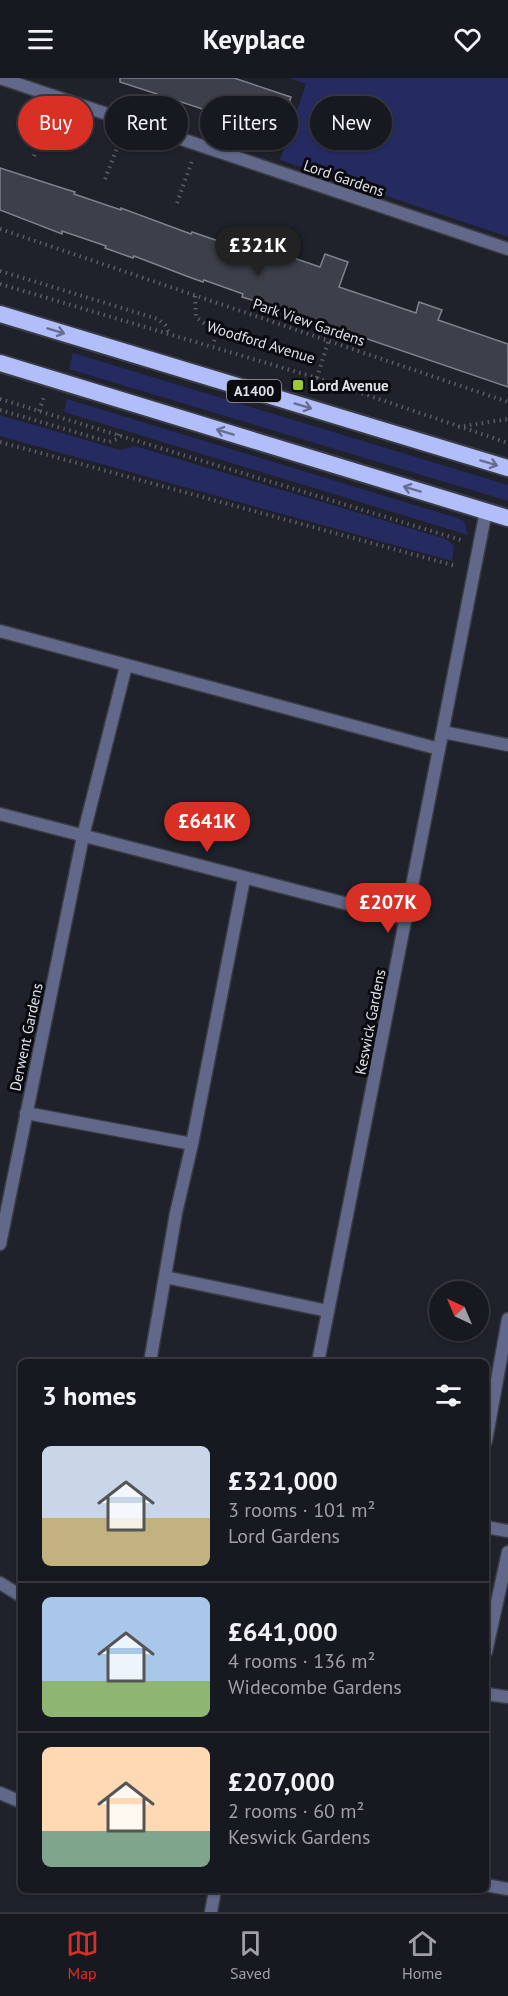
<!DOCTYPE html>
<meta charset="utf-8">
<style>
:root{--surface:#171920;--page:#24262d;--text:#f1f3f6;--muted:#9ea0a5;--line:#36383e;--accent:#d93025}
body{margin:0;font-family:"PT Sans",sans-serif;background:var(--page);color:var(--text);height:100vh;display:flex;flex-direction:column;font-size:22px;white-space:nowrap}
*{box-sizing:border-box;margin:0}
p{font-size:20px;color:var(--muted)}
.icon{flex:none;width:33px;height:33px;fill:none;stroke:currentColor;stroke-width:2;stroke-linecap:round;stroke-linejoin:round}
.map{position:relative;flex:1;overflow:hidden}
.drawer{position:absolute;left:18px;top:1281px;width:471px;height:534px;display:flex;flex-direction:column;background:var(--surface);border-radius:9px;box-shadow:0 2px 4px #0004,0 0 0 2px var(--line)}
.drawer>*{flex:none}
.top-card{position:absolute;left:18px;top:18px;width:472px;height:54px;display:flex;gap:12px}
.needle{width:39px;rotate:316deg}
.tools{position:absolute;left:429px;top:1203px;display:grid;gap:12px}
.tools a{display:grid;place-items:center;width:60px;height:60px;border-radius:50%;background:var(--surface);box-shadow:0 2px 4px #0004,0 0 0 2px var(--line);font-size:30px}
.price{position:absolute;translate:-50% -51px;padding:0 14px;border-radius:21px;background:var(--accent);color:#fff;font-size:20px;line-height:39px;filter:drop-shadow(0 2px 3px #0008)}
.price::after{content:'';position:absolute;left:50%;top:36px;width:18px;height:14px;margin-left:-9px;background:inherit;clip-path:polygon(0 0,100% 0,50% 100%)}
.price.on{background:#222;color:#fff}
ul{padding:0;list-style:none}
li{display:flex;align-items:center;gap:18px;height:150px;padding:0 24px}
li+li{border-top:2px solid var(--line)}
li span{display:grid;place-items:center;flex:none;width:168px;height:120px;border-radius:9px;color:#555}
li>.icon{margin-inline-start:auto}
span .icon{width:72px;height:72px;fill:#fffc;stroke-width:1}
li b{font-size:26px}
h2{display:flex;justify-content:space-between;align-items:center;height:72px;padding:0 24px;font-size:26px}
.tag{padding:0 21px;border-radius:27px;background:var(--surface);box-shadow:0 2px 4px #0004,0 0 0 2px var(--line);font-size:21px;line-height:54px}
.tag.on{background:var(--accent);color:#fff}
header{display:flex;justify-content:space-between;align-items:center;height:78px;padding:0 24px;background:var(--surface);font-size:27px;font-weight:800}
.dock{display:flex;justify-content:space-around;align-items:center;height:84px;border-top:2px solid var(--line);background:var(--surface);font-size:16px;color:var(--muted)}
.dock a{display:grid;justify-items:center;gap:3px}
.dock .on{color:var(--accent)}
.map>svg:first-child{display:block}
.green{fill:#252a60}
.building{fill:#3d3f4a;stroke:#7f828e;stroke-width:1.5}
.lines{fill:none;stroke-linecap:round;stroke-linejoin:round}
.service-casing{stroke:#3a3c46;stroke-width:15}
.minor-casing{stroke:#3a3c46;stroke-width:15}
.trunk-casing{stroke:#3a3c46;stroke-width:20}
.path{stroke:#5b5d66;stroke-width:4;stroke-dasharray:1.5 4.5;stroke-linecap:butt}
.service{stroke:#616889;stroke-width:12}
.minor{stroke:#616889;stroke-width:12}
.trunk{stroke:#b2bef9;stroke-width:16}
.oneway{stroke:#666d90}
.poi-dot{fill:#9cca31;stroke:#0a0b10;stroke-width:2}
.labels{text-anchor:middle;dominant-baseline:central;stroke-width:6;stroke-linejoin:round;paint-order:stroke}
.shield{fill:#0a0b10;stroke:#a0a2a8;stroke-width:1.5}
.shield-label{font-size:14px;font-weight:bold;fill:#e0e2e9}
.street-label{font-size:15px;fill:#e0e2e9;stroke:#0a0b10}
.poi-label{font-size:15px;font-weight:bold;fill:#e0e2e9;stroke:#0a0b10;text-anchor:start}
</style>
<header><svg class="icon" aria-label="menu" viewBox="0 0 24 24"><path d="M4 6h16M4 12h16M4 18h16"/></svg>Keyplace<svg class="icon" aria-label="heart" viewBox="0 0 24 24"><path d="M12 20l-8-8c-3-5 5-10 8-4 3-6 11-1 8 4z"/></svg></header>
<div class="map">
<svg width="508" height="1834" viewBox="0 0 508 1834">
<rect width="100%" height="100%" fill="#1f212b"/>
<path class="green" d="M 290,0 L 508,0 L 508,159 L 280,82 L 306,6 Z
M 73,275 L 508,407 L 508,423 L 69,291 Z
M 67,321 L 457,440 L 464,443 L 468,457 L 64,334 Z
M 0,337 L 120,372 L 135,368 L 446,461 L 454,468 L 452,483 L 0,358 Z"/>
<path class="building" d="M 120,0 L 234,0 L 291,19 L 279,56 L 120,4 Z
M 0,90 L 62,110 L 75,114 L 74,116 L 121,132 L 121,130 L 191,156 L 192,154 L 248,173 L 250,165 L 320,189 L 325,176 L 348,184 L 339,209 L 416,235 L 419,224 L 442,232 L 438,242 L 508,266 L 508,309 L 265,226 L 242,219 L 243,216 L 204,202 L 203,204 L 189,199 L 134,178 L 133,180 L 105,170 L 106,168 L 62,153 L 62,156 L 0,132 Z"/>
<g class="lines">
<g class="service-casing">
<path id="service" d="M 0,553 L 439,671
M 443,654 L 508,667
M 83,758 L 126,588
M 26,1035 L 192,1066
M 165,1199 L 328,1233
M 150,1284 L 176,1135 L 192,1066 L 244,801
M 486,1363 L 508,1241
M 486,1574 L 508,1474
M 486,1616 L 508,1619
M 0,1715 L 21,1724"/>
</g>
<g class="minor-casing">
<path id="minor" d="M 0,0 L 508,171
M 0,736 L 406,841
M 0,1166 L 83,758
M 318,1284 L 486,433
M 486,1449 L 508,1453
M 0,1505 L 21,1518
M 486,1807 L 508,1811
M 211,1834 L 215,1812"/>
</g>
<g class="trunk-casing">
<path id="trunk" d="M 0,236 L 508,390
M 0,285 L 508,440"/>
</g>
<path class="path" d="M 34,78 L 49,36
M 105,101 L 121,60
M 177,125 L 192,83
M 0,151 L 508,324
M 0,193 L 158,241 L 165,247 L 169,255
M 0,206 L 317,300 L 508,365
M 195,218 L 196,239 L 216,254 L 213,268
M 317,300 L 328,264
M 0,321 L 461,462
M 0,332 L 109,364 L 117,361 L 119,356
M 39,333 L 44,319
M 458,349 L 508,341
M 0,364 L 456,488"/>
<use href="#service" class="service"/>
<use href="#minor" class="minor"/>
<use href="#trunk" class="trunk"/>
</g>
<defs><path id="oneway-shaft" d="M-6 0H5M1.5-3L5.5 0L1.5 3" fill="none" stroke-width="1.6" stroke-linecap="round" stroke-linejoin="round" transform="scale(1.5)"/></defs>
<g class="oneway">
<use href="#oneway-shaft" transform="translate(56 253) rotate(17)"/>
<use href="#oneway-shaft" transform="translate(303 328) rotate(17)"/>
<use href="#oneway-shaft" transform="translate(225 354) rotate(-163)"/>
<use href="#oneway-shaft" transform="translate(489 385) rotate(17)"/>
<use href="#oneway-shaft" transform="translate(412 411) rotate(-163)"/>
</g>
<rect class="poi-dot" x="292" y="301" width="12" height="12" rx="3"/>
<g class="labels">
<rect class="shield" x="227" y="302" width="54" height="22" rx="4.5"/>
<g class="shield-label">
<text x="254" y="313">A1400</text>
</g>
<g class="street-label">
<text transform="translate(344 100) rotate(19)">Lord Gardens</text>
<text transform="translate(309 244) rotate(19)">Park View Gardens</text>
<text transform="translate(261 264) rotate(17)">Woodford Avenue</text>
<text transform="translate(370 944) rotate(-79)">Keswick Gardens</text>
<text transform="translate(26 959) rotate(-78)">Derwent Gardens</text>
</g>
<g class="poi-label">
<text x="310" y="307">Lord Avenue</text>
</g>
</g>
</svg>
<div class="tools">
<a><svg class="needle" viewBox="-14 -14 28 28"><path d="M0-13l5 13h-10z" fill="#e53935"/><path d="M0 13l5-13h-10z" fill="#9ea0a5"/></svg></a>
</div>
<b class="price on" style="left:258px;top:199px">£321K</b>
<b class="price" style="left:207px;top:775px">£641K</b>
<b class="price" style="left:388px;top:856px">£207K</b>
<div class="top-card">
<a class="tag on">Buy</a>
<a class="tag">Rent</a>
<a class="tag">Filters</a>
<a class="tag">New</a>
</div>
<section class="drawer">
<h2>3 homes<svg class="icon" aria-label="filters" viewBox="0 0 24 24"><path d="M4 7h16M4 17h16"/><circle cx="9" cy="7" r="2"/><circle cx="15" cy="17" r="2"/></svg></h2>
<ul>
<li><span style="background:linear-gradient(#c9d6e8 60%,#c2b280 0)"><svg class="icon" aria-label="home" viewBox="0 0 24 24"><path d="M3 11l9-7 9 7M6 9v11h12V9"/></svg></span><div><b>£321,000</b><p>3 rooms · 101 m²</p><p>Lord Gardens</p></div></li>
<li><span style="background:linear-gradient(#a9c7e8 70%,#8fb573 0)"><svg class="icon" aria-label="home" viewBox="0 0 24 24"><path d="M3 11l9-7 9 7M6 9v11h12V9"/></svg></span><div><b>£641,000</b><p>4 rooms · 136 m²</p><p>Widecombe Gardens</p></div></li>
<li><span style="background:linear-gradient(#ffd9b3 70%,#7fa58c 0)"><svg class="icon" aria-label="home" viewBox="0 0 24 24"><path d="M3 11l9-7 9 7M6 9v11h12V9"/></svg></span><div><b>£207,000</b><p>2 rooms · 60 m²</p><p>Keswick Gardens</p></div></li>
</ul>
</section>
</div>
<nav class="dock">
<a class="on"><svg class="icon" aria-label="map" viewBox="0 0 24 24"><path d="M3 6l6-2 6 2 6-2v14l-6 2-6-2-6 2zM9 4v14M15 6v14"/></svg>Map</a>
<a><svg class="icon" aria-label="saved" viewBox="0 0 24 24"><path d="M7 4h10v16l-5-4-5 4z"/></svg>Saved</a>
<a><svg class="icon" aria-label="home" viewBox="0 0 24 24"><path d="M3 11l9-7 9 7M6 9v11h12V9"/></svg>Home</a>
</nav>
